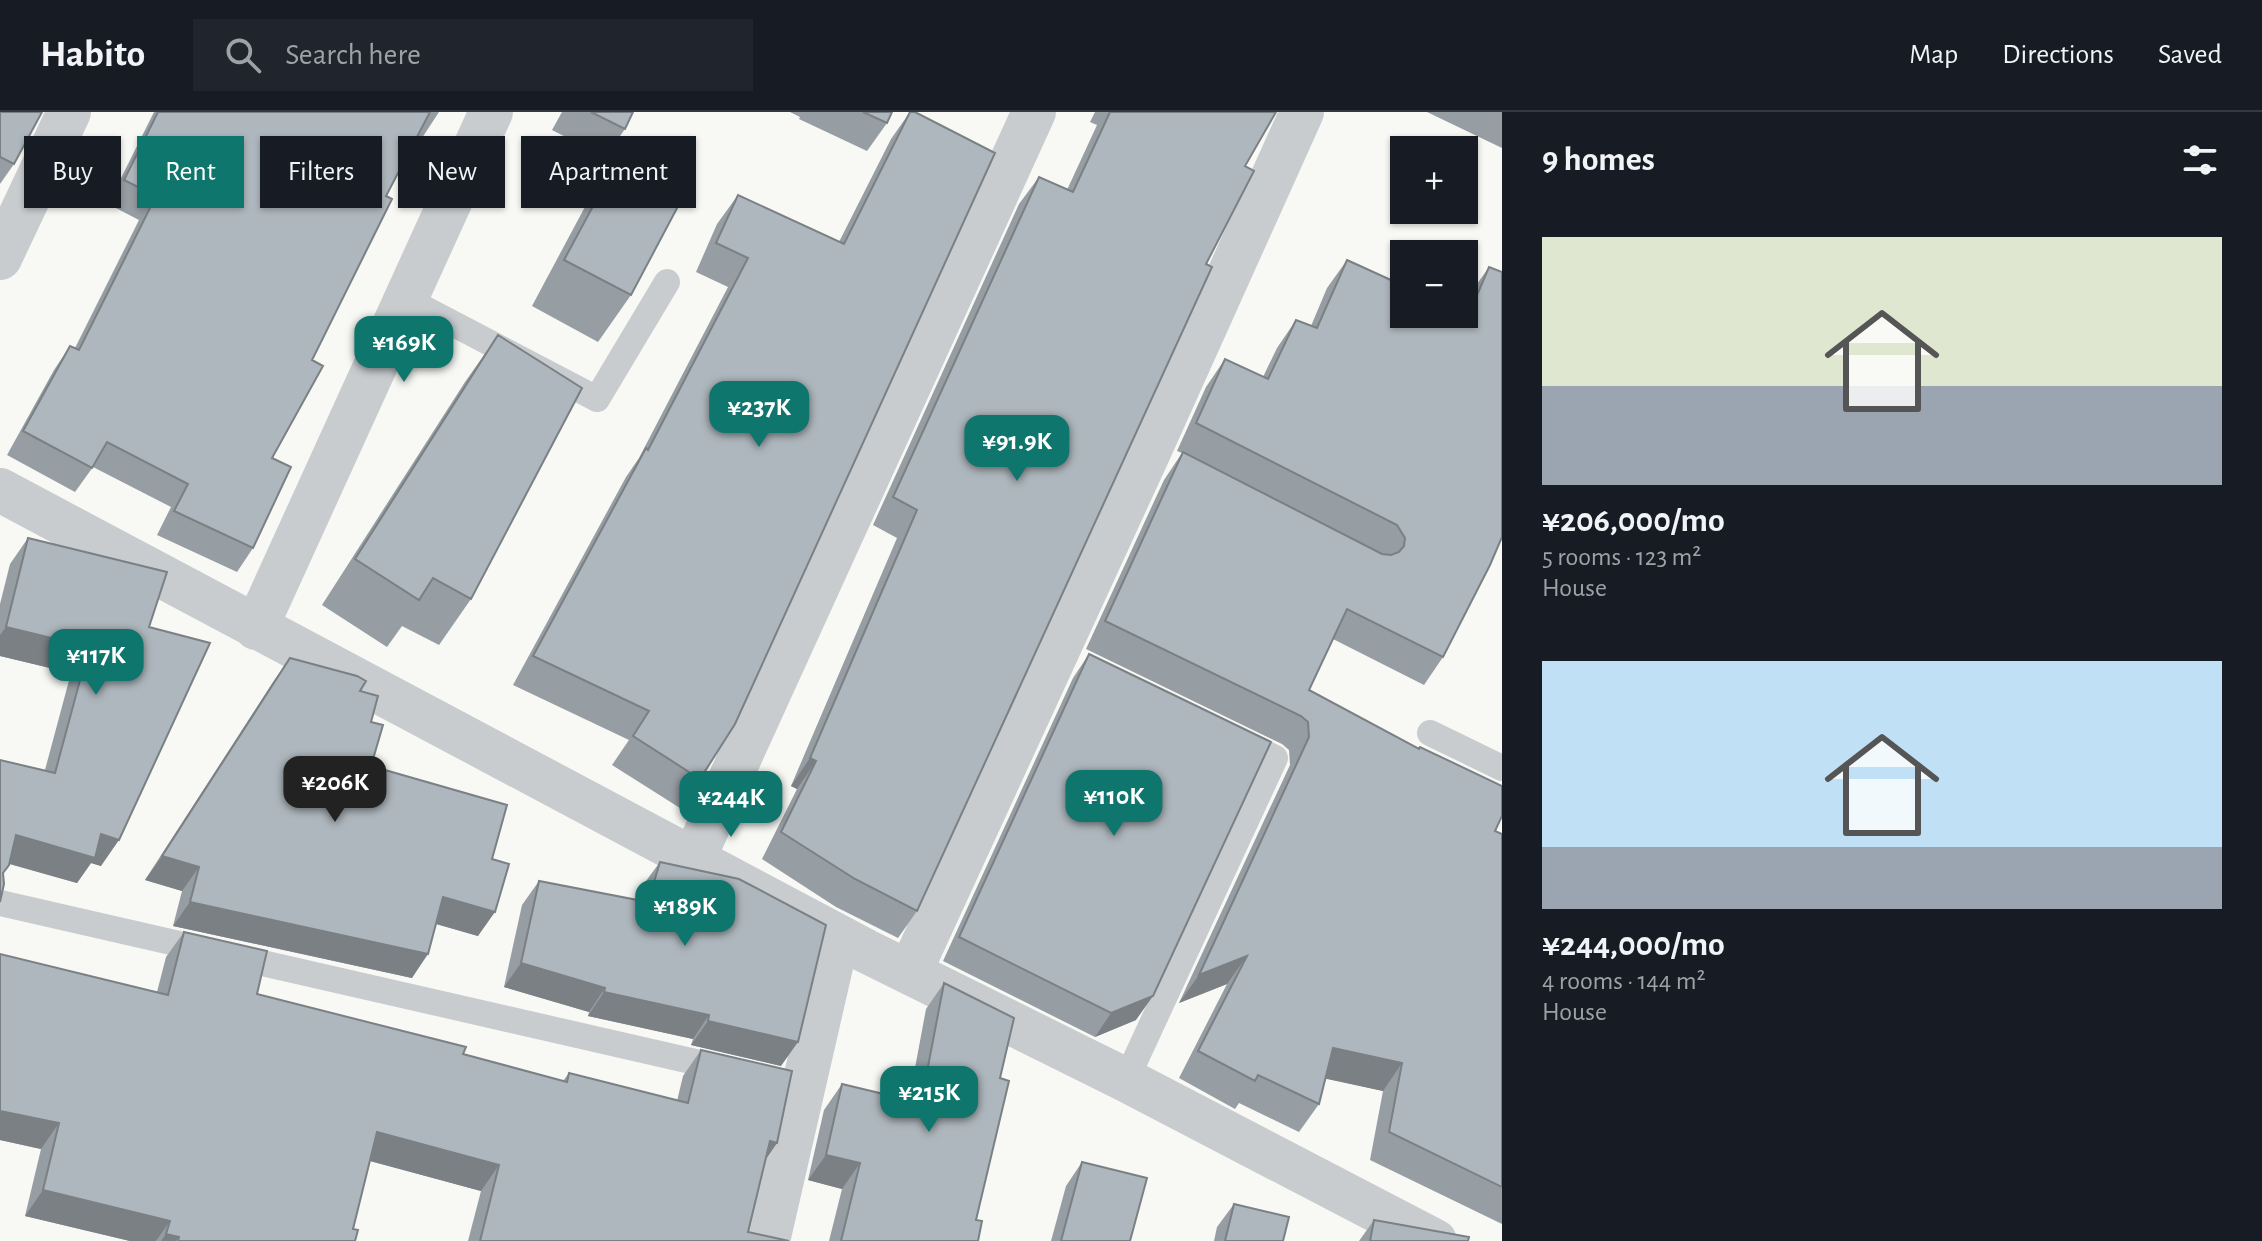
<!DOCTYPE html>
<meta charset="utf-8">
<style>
:root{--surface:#171b24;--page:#20242c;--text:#f1f3f6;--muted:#9ea1a6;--line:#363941;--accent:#0f766e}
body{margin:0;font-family:"Alegreya Sans",sans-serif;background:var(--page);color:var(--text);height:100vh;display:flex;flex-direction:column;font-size:30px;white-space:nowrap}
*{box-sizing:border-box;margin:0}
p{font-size:26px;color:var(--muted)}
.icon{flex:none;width:44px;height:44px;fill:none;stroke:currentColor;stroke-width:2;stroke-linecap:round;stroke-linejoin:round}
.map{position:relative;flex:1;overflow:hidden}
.details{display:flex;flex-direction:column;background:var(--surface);width:760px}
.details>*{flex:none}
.top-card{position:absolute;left:24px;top:24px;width:760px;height:72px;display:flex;gap:16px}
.controls{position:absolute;left:1390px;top:24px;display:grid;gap:16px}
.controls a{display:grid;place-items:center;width:88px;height:88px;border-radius:0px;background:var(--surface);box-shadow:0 2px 6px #0004;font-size:40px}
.price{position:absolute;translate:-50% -68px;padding:0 18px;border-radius:16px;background:var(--accent);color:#fff;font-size:26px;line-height:52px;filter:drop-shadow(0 2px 4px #0008)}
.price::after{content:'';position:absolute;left:50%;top:48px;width:24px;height:18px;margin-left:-12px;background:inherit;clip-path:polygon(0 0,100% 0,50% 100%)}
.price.selected{background:#222;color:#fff}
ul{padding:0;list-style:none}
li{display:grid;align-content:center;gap:16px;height:424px;padding:0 40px}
li span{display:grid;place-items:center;height:248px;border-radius:0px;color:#555}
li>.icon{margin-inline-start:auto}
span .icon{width:144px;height:144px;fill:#fffc;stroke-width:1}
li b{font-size:34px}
h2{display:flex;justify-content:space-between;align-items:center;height:96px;padding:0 40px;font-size:34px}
.chip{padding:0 28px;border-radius:0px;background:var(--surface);box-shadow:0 2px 6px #0004;font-size:28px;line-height:72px}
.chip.selected{background:var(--accent);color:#fff}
header{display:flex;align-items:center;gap:48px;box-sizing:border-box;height:112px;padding:0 40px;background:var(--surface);border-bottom:2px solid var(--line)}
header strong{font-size:38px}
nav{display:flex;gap:44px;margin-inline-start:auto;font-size:28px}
.search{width:560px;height:72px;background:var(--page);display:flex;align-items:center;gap:20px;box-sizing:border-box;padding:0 28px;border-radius:0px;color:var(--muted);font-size:30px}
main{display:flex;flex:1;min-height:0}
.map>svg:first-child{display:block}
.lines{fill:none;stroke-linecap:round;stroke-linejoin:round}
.lane{stroke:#c8cccf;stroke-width:26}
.street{stroke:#c8cccf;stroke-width:44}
.wall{fill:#969da3}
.shaded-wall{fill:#7a8084}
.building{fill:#aeb7bd;stroke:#7a8084;stroke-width:2}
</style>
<header>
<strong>Habito</strong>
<div class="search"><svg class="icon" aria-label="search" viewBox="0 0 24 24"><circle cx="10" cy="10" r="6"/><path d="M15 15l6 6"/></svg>Search here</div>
<nav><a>Map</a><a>Directions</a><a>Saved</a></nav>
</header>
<main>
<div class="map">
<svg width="1502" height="1129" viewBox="0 0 1502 1129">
<rect width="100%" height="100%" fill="#f8f8f5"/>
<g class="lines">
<path class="lane" d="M 406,187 L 597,287 L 667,170
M 1430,621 L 1502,656
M 0,791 L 726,957
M 1126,968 L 1275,646 L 1236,627"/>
<path class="street" d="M 0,146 L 69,0
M 0,378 L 866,839 L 1126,968 L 1435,1129
M 256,516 L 491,0
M 694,746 L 1034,0
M 910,860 L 1148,342 L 1302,0
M 768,1129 L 838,824"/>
</g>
<path class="wall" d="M 0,0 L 14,52 L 0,72 Z
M 154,0 L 439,0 L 422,26 L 418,24 L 386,84 L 312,248 L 272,346 L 253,436 L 237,460 L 157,423 L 171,395 L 93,355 L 75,380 L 7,343 L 54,258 L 70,234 L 75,236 L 139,108 L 108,92 Z
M 562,0 L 633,0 L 625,17 L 605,45 L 552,18 Z
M 790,0 L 892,0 L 887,11 L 867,39 L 799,7 L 800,5 Z
M 910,0 L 700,667 L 680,696 L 612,653 L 629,628 L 513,573 L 626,365 L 639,346 L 728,175 L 696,160 L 717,112 L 738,83 L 839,130 L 891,27 Z
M 1095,0 L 1276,0 L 1245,54 L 1206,152 L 917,799 L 898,826 L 836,795 L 762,747 L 797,677 L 791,674 L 897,426 L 873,413 L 1019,92 L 1039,65 L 1067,78 L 1097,13 L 1090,10 Z
M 1427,0 L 1502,0 L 1502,36 Z
M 627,31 L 631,183 L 598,230 L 532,194 L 594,78 Z
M 1347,148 L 1464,202 L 1464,196 L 1470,182 L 1489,155 L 1443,545 L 1424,573 L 1333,527 L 1309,578 L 1495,719 L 1502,722 L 1502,1112 L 1370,1048 L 1383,979 L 1325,966 L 1319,992 L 1299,1020 L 1239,991 L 1235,997 L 1179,966 L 1227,872 L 1179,891 L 1290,653 L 1289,638 L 1282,632 L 1086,537 L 1164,368 L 1182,341 L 1177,339 L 1206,275 L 1225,247 L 1263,265 L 1277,236 L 1296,208 L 1311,214 L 1327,176 Z
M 498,223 L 471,487 L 439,533 L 402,514 L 387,535 L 322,493 L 465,270 Z
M 28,426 L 149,515 L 101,754 L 91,751 L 77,771 L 9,752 L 3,761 L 0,790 L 0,648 L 45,658 L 71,561 L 0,544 L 0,492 L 10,452 Z
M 1089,542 L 1136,908 L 1095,925 L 943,849 L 1073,566 Z
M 290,546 L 360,579 L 371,610 L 371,654 L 492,747 L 478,824 L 436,812 L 412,866 L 173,814 L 182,779 L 145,768 L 273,570 Z
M 660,750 L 781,954 L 691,933 L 693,927 L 588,904 L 589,900 L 504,875 L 522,793 L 539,769 L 639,789 L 643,773 Z
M 184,820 L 257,882 L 463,942 L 563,969 L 569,961 L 677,989 L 683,964 L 701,938 L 777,1031 L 765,1048 L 748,1120 L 789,1129 L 468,1129 L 481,1079 L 370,1049 L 353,1117 L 355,1129 L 130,1129 L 25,1104 L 41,1037 L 0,1028 L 157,880 L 166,845 Z
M 944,871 L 1000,966 L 976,1108 L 978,1129 L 829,1129 L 842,1077 L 808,1068 L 824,998 L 842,972 L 909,988 L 926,897 Z
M 1082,1050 L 1130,1129 L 1051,1129 L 1066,1074 Z
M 1234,1092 L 1283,1129 L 1214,1129 L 1217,1115 Z
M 1374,1108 L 1468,1129 L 1359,1129 Z"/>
<path class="shaded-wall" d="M 6,515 L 89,535 L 71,561 L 0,544 L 0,523 Z
M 810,646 L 816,649 L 797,677 L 791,674 Z
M 101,722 L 119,728 L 101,754 L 91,751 L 77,771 L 0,749 L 16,723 Z
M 162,744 L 199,755 L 182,779 L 145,768 Z
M 443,785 L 495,800 L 478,824 L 426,809 Z
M 190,790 L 428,842 L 412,866 L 173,814 Z
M 1247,844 L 1227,872 L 1179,891 L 1199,863 Z
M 521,851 L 605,876 L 589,900 L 504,875 Z
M 604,880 L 709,903 L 693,927 L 588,904 Z
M 1153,884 L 1136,908 L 1095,925 L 1111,901 Z
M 708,909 L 798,930 L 781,954 L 691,933 Z
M 1333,936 L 1402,951 L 1383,979 L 1313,964 Z
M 0,999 L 59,1011 L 41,1037 L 0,1028 Z
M 377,1020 L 499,1053 L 481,1079 L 359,1046 Z
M 770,1029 L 777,1031 L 759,1057 Z
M 826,1043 L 860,1051 L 842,1077 L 808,1068 Z
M 43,1078 L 170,1109 L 156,1129 L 130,1129 L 25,1104 Z
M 166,1122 L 179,1125 L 176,1129 L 161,1129 Z"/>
<path class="building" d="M 0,0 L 42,0 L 14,52 L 0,45 Z
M 158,0 L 430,0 L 386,84 L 392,87 L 312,248 L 323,254 L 272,346 L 291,355 L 253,436 L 174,399 L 188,372 L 107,330 L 92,356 L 23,319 L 70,234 L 79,238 L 156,84 L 124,68 Z
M 591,0 L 633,0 L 625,17 Z
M 863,0 L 892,0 L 887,11 Z
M 910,0 L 915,0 L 995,41 L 735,612 L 700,667 L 633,624 L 649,599 L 533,544 L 646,336 L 648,338 L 748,146 L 716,131 L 738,83 L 844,132 Z
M 1110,0 L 1276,0 L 1245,54 L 1254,59 L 1206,152 L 1212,155 L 917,799 L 855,767 L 781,720 L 816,649 L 810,646 L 917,398 L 893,385 L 1039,65 L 1073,80 Z
M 627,31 L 693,66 L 631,183 L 564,148 Z
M 1347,148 L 1404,174 L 1404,202 L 1464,202 L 1464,200 L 1469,202 L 1489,155 L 1502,160 L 1502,425 L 1490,453 L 1443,545 L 1347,497 L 1309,578 L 1419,637 L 1420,635 L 1502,674 L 1502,704 L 1495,719 L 1502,722 L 1502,1075 L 1389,1020 L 1402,951 L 1333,936 L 1319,992 L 1258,963 L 1255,969 L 1198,939 L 1247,844 L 1199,863 L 1309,625 L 1308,610 L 1301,604 L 1105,509 L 1183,340 L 1382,442 L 1391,443 L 1399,440 L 1404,434 L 1405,426 L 1397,413 L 1196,311 L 1225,247 L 1268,267 L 1296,208 L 1317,216 Z
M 498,223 L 582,276 L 471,487 L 433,466 L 419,488 L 355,447 Z
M 28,426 L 167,460 L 149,515 L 210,531 L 119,728 L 101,722 L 95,746 L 16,723 L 9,753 L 3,761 L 4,772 L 0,790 L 0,648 L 55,661 L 89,535 L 6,515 Z
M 1089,542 L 1271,630 L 1153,884 L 1111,901 L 959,825 Z
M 290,546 L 357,564 L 366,569 L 360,579 L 378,584 L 371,610 L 383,613 L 371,654 L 507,693 L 492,747 L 509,752 L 495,800 L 443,785 L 428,842 L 190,790 L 199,755 L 162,744 Z
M 660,750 L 739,767 L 826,813 L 798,930 L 708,909 L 709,903 L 604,880 L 605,876 L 521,851 L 539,769 L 648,790 Z
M 184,820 L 267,839 L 257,882 L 466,935 L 463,942 L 567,970 L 569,961 L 688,991 L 701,938 L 792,959 L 777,1031 L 770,1029 L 748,1120 L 789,1129 L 480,1129 L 499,1053 L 377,1020 L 353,1117 L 358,1118 L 355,1129 L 178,1129 L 179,1125 L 166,1122 L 170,1109 L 43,1078 L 59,1011 L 0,999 L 0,842 L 168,883 Z
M 944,871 L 1014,906 L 1000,966 L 1009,969 L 976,1108 L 982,1109 L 978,1129 L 841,1129 L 860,1051 L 826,1043 L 842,972 L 921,991 Z
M 1082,1050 L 1147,1066 L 1130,1129 L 1061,1129 Z
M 1234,1092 L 1289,1105 L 1283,1129 L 1225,1129 Z
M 1374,1108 L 1469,1125 L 1468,1129 L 1370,1129 Z"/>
</svg>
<div class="controls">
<a>+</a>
<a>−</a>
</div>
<b class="price" style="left:404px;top:272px">¥169K</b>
<b class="price" style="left:759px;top:337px">¥237K</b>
<b class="price" style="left:1017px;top:371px">¥91.9K</b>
<b class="price" style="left:96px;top:585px">¥117K</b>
<b class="price selected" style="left:335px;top:712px">¥206K</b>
<b class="price" style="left:1114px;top:726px">¥110K</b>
<b class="price" style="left:731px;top:727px">¥244K</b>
<b class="price" style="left:685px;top:836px">¥189K</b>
<b class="price" style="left:929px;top:1022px">¥215K</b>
<div class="top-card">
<a class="chip">Buy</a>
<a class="chip selected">Rent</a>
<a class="chip">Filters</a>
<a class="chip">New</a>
<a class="chip">Apartment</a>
</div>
</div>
<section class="details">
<h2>9 homes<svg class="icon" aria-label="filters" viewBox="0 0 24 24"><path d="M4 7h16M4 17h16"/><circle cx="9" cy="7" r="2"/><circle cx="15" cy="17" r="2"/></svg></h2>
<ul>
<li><span style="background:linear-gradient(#dfe7d0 60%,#9aa5b1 0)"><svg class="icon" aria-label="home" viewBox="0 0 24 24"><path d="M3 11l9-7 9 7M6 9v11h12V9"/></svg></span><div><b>¥206,000/mo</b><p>5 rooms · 123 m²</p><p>House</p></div></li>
<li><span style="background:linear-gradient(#bfe0f5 75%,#9aa5b1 0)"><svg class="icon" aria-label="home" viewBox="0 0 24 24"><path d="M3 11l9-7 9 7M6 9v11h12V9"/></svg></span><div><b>¥244,000/mo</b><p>4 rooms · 144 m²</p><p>House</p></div></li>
</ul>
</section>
</main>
